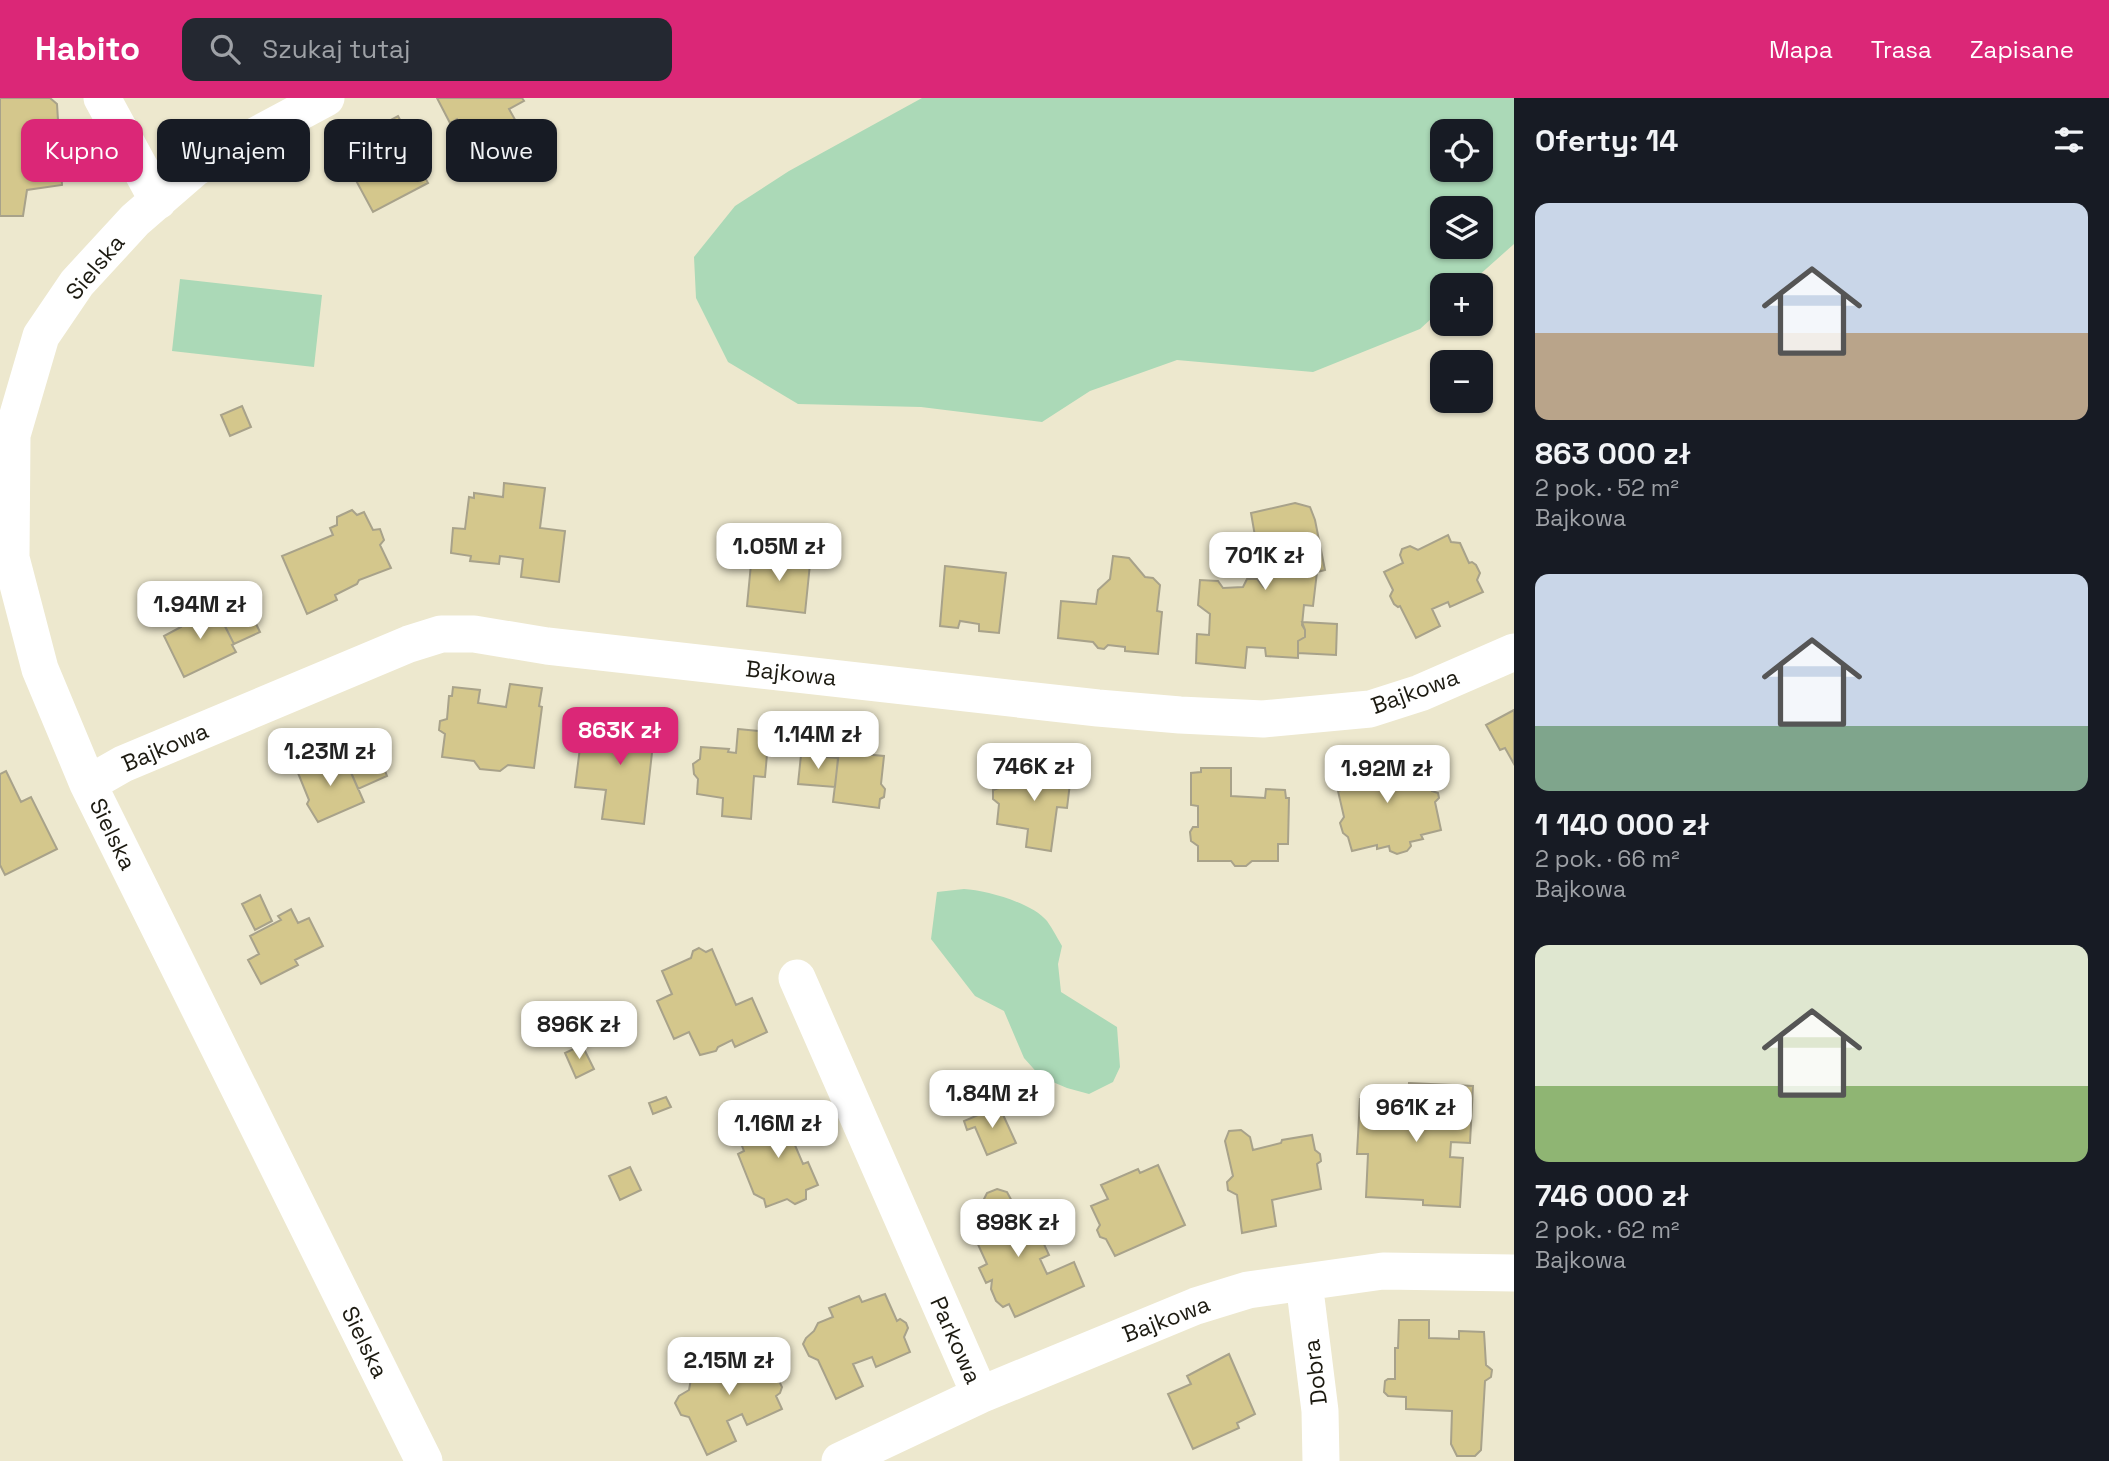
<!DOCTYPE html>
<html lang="pl">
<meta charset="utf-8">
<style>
:root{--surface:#171b24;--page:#242831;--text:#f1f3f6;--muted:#9ea1a6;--accent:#db2777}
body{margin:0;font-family:"Space Grotesk",sans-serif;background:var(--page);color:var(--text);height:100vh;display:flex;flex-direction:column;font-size:26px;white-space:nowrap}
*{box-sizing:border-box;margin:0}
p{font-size:23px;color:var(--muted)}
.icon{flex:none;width:38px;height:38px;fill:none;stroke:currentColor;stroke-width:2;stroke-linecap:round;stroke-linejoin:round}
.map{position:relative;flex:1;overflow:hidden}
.side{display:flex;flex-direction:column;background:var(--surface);width:595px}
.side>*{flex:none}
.top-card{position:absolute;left:21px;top:21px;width:665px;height:63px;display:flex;gap:14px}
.buttons{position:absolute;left:1430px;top:21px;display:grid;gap:14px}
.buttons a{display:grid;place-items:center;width:63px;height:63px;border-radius:14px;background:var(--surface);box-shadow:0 2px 5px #0004;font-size:35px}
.price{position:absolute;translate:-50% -60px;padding:0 16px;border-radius:14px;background:#fff;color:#222;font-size:23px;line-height:46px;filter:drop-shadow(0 2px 4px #0008)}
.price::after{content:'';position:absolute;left:50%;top:42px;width:21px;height:16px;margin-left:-10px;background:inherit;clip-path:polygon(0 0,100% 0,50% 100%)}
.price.on{background:var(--accent);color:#fff}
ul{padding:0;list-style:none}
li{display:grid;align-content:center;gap:14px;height:371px;padding:0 21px}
li span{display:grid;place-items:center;height:217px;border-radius:14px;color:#555}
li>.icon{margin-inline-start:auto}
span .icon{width:126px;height:126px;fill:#fffc;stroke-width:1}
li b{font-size:30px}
h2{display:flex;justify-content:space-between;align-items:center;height:84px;padding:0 21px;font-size:30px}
.tag{padding:0 24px;border-radius:14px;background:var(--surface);box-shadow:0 2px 5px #0004;font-size:24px;line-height:63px}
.tag.on{background:var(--accent);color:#fff}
header{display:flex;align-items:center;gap:42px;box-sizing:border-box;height:98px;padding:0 35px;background:var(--accent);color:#fff}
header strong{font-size:33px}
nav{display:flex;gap:38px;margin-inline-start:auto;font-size:24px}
.search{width:490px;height:63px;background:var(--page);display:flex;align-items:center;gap:18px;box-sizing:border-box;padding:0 24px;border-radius:14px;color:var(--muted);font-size:26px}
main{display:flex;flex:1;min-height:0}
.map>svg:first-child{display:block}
.green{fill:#abd9b7;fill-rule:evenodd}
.building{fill:#d4c78c;stroke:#a8a28a;stroke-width:2}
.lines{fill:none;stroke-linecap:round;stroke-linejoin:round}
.street{stroke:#fff;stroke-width:37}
.labels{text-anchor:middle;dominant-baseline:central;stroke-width:7;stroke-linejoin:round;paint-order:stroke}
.street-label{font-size:23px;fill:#1c1a11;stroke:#fff}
</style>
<header>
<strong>Habito</strong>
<div class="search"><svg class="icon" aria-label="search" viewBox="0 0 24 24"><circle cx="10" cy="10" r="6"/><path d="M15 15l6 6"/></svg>Szukaj tutaj</div>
<nav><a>Mapa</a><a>Trasa</a><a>Zapisane</a></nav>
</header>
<main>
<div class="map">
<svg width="1514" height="1363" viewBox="0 0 1514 1363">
<rect width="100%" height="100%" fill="#ede8ce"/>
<path class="green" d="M 922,0 L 1514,0 L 1514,146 L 1468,187 L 1442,187 L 1442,211 L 1420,231 L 1313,274 L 1177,262 L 1090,293 L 1042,324 L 921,309 L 798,306 L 728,264 L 696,200 L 694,159 L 735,108 L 789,73 ZM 1442,33 L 1480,33 L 1480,72 L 1442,72 ZM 1442,110 L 1480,110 L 1480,149 L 1442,149 Z
M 180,181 L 322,197 L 314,269 L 172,253 Z
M 964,791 C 986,792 1032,805 1047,823 C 1053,831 1057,840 1062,848 L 1058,866 L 1061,894 L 1117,929 L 1120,969 L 1113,984 L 1089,996 L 1067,990 L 1041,979 L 1024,960 L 1004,913 L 975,898 L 931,841 L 937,794 Z"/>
<path class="building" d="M 0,0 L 50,0 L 57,6 L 62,87 L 27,92 L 23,118 L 0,118 Z
M 437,0 L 522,0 L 524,3 L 509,11 L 518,27 L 514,30 L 514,34 L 508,37 L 504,35 L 474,51 L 457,21 L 450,25 Z
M 398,18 L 413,46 L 408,48 L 428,85 L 373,114 L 346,64 L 379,46 L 372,32 Z
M 242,308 L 251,329 L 230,338 L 221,317 Z
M 504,385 L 545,390 L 540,430 L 565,433 L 559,484 L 521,479 L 523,461 L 500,458 L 499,466 L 470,463 L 471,458 L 451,455 L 453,430 L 465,431 L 469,399 L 474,400 L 474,395 L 503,399 Z
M 1295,405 L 1310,409 L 1315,422 L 1325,472 L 1317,474 L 1313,508 L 1304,507 L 1302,527 L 1305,532 L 1305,539 L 1298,543 L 1298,560 L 1266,558 L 1265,550 L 1247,549 L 1245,570 L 1196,565 L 1197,536 L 1209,537 L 1210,516 L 1198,507 L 1200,482 L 1218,483 L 1223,490 L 1243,489 L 1247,481 L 1257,481 L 1264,490 L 1251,415 Z
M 352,412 L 357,417 L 364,414 L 373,432 L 380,431 L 384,442 L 380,447 L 391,470 L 359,482 L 357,486 L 335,497 L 337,502 L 307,516 L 282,458 L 333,437 L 330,430 L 337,427 L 337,419 Z
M 1448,437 L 1451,444 L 1460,445 L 1469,465 L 1472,464 L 1476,467 L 1480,475 L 1477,482 L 1483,494 L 1450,509 L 1448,504 L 1432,511 L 1440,528 L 1416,540 L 1400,508 L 1398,509 L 1394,506 L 1390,498 L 1393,492 L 1384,474 L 1403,465 L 1400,457 L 1402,451 L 1410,448 L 1418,452 Z
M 776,449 L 784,450 L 788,457 L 793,458 L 792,464 L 810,466 L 805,515 L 747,508 L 751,466 L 766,467 L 766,457 Z
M 1113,458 L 1129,460 L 1145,479 L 1153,480 L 1160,487 L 1157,513 L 1162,514 L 1158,556 L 1125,553 L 1125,549 L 1108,547 L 1104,551 L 1098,550 L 1093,544 L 1058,540 L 1061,503 L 1096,506 L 1098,492 L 1110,481 Z
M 945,468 L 1006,475 L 999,535 L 979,533 L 979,526 L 960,523 L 958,530 L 940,528 Z
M 244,501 L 260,534 L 234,546 L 218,515 Z
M 215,508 L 234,546 L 232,547 L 236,554 L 184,579 L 164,538 L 181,529 L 180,526 L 184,519 L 193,514 L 199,517 Z
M 1302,524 L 1337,526 L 1336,557 L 1298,555 L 1298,543 L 1305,539 L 1305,532 Z
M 510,586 L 542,590 L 539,608 L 542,609 L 534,670 L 508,667 L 500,673 L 480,671 L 474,663 L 442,659 L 445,636 L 439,632 L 440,623 L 447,621 L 449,598 L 452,598 L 453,589 L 480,592 L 478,605 L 506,609 Z
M 1514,612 L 1514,666 L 1505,650 L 1500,652 L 1486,627 Z
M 611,614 L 656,619 L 644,726 L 602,721 L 606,692 L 575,689 L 581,642 L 608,646 Z
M 738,631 L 769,634 L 765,679 L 754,678 L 751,721 L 722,718 L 723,700 L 697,696 L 698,681 L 694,676 L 693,666 L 700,661 L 701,649 L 729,651 L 728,654 L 736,655 Z
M 376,650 L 387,678 L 358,691 L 346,663 Z
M 839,654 L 884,658 L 881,686 L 885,691 L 884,699 L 880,701 L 879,710 L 833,704 Z
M 1414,654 L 1418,659 L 1422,659 L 1427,682 L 1429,681 L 1432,693 L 1438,695 L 1439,700 L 1435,704 L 1441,732 L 1421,737 L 1423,741 L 1410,744 L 1411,748 L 1407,753 L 1397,756 L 1390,753 L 1389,748 L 1377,751 L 1377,747 L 1352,753 L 1348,739 L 1343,735 L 1340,725 L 1344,719 L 1338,693 L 1341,692 L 1336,664 L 1361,659 L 1365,679 L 1404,671 L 1402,663 L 1405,662 L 1404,659 L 1407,655 Z
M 343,656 L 364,704 L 318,724 L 307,706 L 309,702 L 298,675 Z
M 801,657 L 838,660 L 835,689 L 798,686 Z
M 1042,666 L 1072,669 L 1067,710 L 1057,709 L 1051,753 L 1026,749 L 1028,731 L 997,726 L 999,706 L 993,701 L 993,692 L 1002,689 L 1004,674 L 1030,678 L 1030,684 L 1039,686 Z
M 1201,670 L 1231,670 L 1231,698 L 1265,700 L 1266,691 L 1285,692 L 1286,700 L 1289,700 L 1288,746 L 1278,746 L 1278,763 L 1252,763 L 1246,768 L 1235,768 L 1231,763 L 1198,763 L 1198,748 L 1191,743 L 1190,734 L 1193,729 L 1198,729 L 1198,708 L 1191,707 L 1191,675 L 1201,674 Z
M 6,673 L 21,704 L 31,699 L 57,751 L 5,777 L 0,767 L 0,676 Z
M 260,797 L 272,823 L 255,832 L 242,806 Z
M 291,811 L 298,825 L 309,820 L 323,848 L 295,862 L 298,867 L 261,886 L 248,862 L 259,856 L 250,838 L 281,822 L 278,818 Z
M 699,850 L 706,854 L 712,851 L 736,907 L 752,900 L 767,934 L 735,949 L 732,942 L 718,949 L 716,953 L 700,957 L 689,934 L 674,941 L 657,903 L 672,896 L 662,873 L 691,860 L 693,853 Z
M 582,947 L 594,971 L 576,980 L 565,955 Z
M 1409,985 L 1473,988 L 1470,1045 L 1451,1044 L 1450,1059 L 1463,1060 L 1460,1109 L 1423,1107 L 1423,1102 L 1366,1099 L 1368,1056 L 1357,1056 L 1360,1001 L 1408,1003 Z
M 666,999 L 671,1009 L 653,1016 L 649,1005 Z
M 999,1008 L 1016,1045 L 987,1057 L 975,1029 L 967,1032 L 964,1023 Z
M 802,1010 L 813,1036 L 794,1045 L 803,1066 L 808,1064 L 818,1087 L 806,1092 L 806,1101 L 795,1106 L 787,1101 L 766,1109 L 764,1101 L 754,1096 L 738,1056 L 744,1053 L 738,1038 Z
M 1241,1032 L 1250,1039 L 1253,1052 L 1281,1045 L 1282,1042 L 1312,1037 L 1315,1052 L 1320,1056 L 1321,1063 L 1317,1066 L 1321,1091 L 1272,1102 L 1276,1128 L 1242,1135 L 1237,1097 L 1228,1092 L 1227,1084 L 1233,1078 L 1225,1043 L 1229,1033 Z
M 1158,1067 L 1185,1127 L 1115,1158 L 1106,1141 L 1100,1139 L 1097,1132 L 1100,1127 L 1091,1108 L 1108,1101 L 1101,1087 L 1138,1071 L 1140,1075 Z
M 630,1069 L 641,1092 L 620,1102 L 609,1078 Z
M 997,1091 L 1007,1094 L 1014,1107 L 1017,1106 L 1030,1136 L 1038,1133 L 1049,1157 L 1040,1161 L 1047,1176 L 1074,1164 L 1084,1188 L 1015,1219 L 1009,1206 L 1003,1209 L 996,1203 L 991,1191 L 992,1182 L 986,1185 L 979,1170 L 987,1166 L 970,1129 L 990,1120 L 982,1105 L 987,1095 Z
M 885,1196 L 897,1223 L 900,1221 L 906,1225 L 908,1230 L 904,1239 L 910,1254 L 876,1269 L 872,1259 L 853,1266 L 863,1288 L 836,1301 L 818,1262 L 809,1258 L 803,1246 L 806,1240 L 814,1233 L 818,1225 L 833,1219 L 829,1210 L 859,1198 L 862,1204 Z
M 1399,1222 L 1429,1222 L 1429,1240 L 1459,1241 L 1459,1233 L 1484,1234 L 1486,1267 L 1492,1272 L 1491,1279 L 1485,1283 L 1481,1352 L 1475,1358 L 1457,1358 L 1451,1346 L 1452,1313 L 1406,1311 L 1406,1299 L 1388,1298 L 1384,1294 L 1385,1283 L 1388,1281 L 1395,1281 L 1395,1250 L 1398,1250 Z
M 755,1251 L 768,1279 L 770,1277 L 778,1281 L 782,1289 L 780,1295 L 776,1298 L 782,1311 L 747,1327 L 742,1316 L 727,1323 L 736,1343 L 707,1357 L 689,1319 L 681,1317 L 675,1305 L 679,1298 L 689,1292 L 691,1281 L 704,1274 L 700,1267 L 730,1253 L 734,1261 Z
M 1229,1256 L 1255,1316 L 1237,1325 L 1239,1330 L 1193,1351 L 1168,1296 L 1191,1286 L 1187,1278 Z"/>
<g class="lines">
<path class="street" d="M 102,0 L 158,103
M 326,0 L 195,70 L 135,122 L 77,185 L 41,238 L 12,337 L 11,460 L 40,571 L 88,686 L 424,1363
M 88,686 L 123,666 L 409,546 L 441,536 L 474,536 L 547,548 L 1098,610 L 1180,617 L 1263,621 L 1370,611 L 1420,595 L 1514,554
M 797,880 L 980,1297
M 1304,1184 L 1320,1313 L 1321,1363
M 840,1363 L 980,1297 L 1196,1208 L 1248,1192 L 1383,1173 L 1514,1175"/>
</g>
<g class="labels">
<g class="street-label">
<text transform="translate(95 169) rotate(-50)">Sielska</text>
<text transform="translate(791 575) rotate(6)">Bajkowa</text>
<text transform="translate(1415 593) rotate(-20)">Bajkowa</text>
<text transform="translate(165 649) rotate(-23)">Bajkowa</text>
<text transform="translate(113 736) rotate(64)">Sielska</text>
<text transform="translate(1166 1221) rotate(-21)">Bajkowa</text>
<text transform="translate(956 1242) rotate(66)">Parkowa</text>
<text transform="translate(365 1244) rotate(64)">Sielska</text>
<text transform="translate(1315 1274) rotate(-97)">Dobra</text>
</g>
</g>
</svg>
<div class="buttons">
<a><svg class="icon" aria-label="locate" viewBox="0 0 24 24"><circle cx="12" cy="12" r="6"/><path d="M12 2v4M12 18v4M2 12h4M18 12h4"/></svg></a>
<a><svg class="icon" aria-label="layers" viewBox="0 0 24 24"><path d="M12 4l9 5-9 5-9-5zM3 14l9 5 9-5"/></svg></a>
<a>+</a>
<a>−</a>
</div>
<b class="price" style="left:779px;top:485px">1.05M zł</b>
<b class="price" style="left:1265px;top:494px">701K zł</b>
<b class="price" style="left:200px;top:543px">1.94M zł</b>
<b class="price on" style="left:620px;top:669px">863K zł</b>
<b class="price" style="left:818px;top:673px">1.14M zł</b>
<b class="price" style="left:330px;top:690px">1.23M zł</b>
<b class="price" style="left:1034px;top:705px">746K zł</b>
<b class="price" style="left:1387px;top:707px">1.92M zł</b>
<b class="price" style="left:579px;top:963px">896K zł</b>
<b class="price" style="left:992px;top:1032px">1.84M zł</b>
<b class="price" style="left:1416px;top:1046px">961K zł</b>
<b class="price" style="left:778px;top:1062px">1.16M zł</b>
<b class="price" style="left:1018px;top:1161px">898K zł</b>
<b class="price" style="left:729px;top:1299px">2.15M zł</b>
<div class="top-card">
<a class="tag on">Kupno</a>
<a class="tag">Wynajem</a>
<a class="tag">Filtry</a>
<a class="tag">Nowe</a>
</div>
</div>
<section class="side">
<h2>Oferty: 14<svg class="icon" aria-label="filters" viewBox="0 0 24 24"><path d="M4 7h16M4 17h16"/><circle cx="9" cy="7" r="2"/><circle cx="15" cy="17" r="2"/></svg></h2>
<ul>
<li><span style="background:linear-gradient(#c9d6e8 60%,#b9a48a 0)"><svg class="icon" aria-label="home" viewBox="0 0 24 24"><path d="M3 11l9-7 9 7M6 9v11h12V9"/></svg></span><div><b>863 000 zł</b><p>2 pok. · 52 m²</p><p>Bajkowa</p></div></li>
<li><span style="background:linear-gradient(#c9d6e8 70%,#7fa58c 0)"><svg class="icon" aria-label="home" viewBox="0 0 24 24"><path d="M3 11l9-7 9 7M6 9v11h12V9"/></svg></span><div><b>1 140 000 zł</b><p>2 pok. · 66 m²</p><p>Bajkowa</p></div></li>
<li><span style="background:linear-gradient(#dfe7d0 65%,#8fb573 0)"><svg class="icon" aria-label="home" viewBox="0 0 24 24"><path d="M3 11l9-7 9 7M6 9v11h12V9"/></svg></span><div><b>746 000 zł</b><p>2 pok. · 62 m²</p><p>Bajkowa</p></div></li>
</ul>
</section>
</main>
